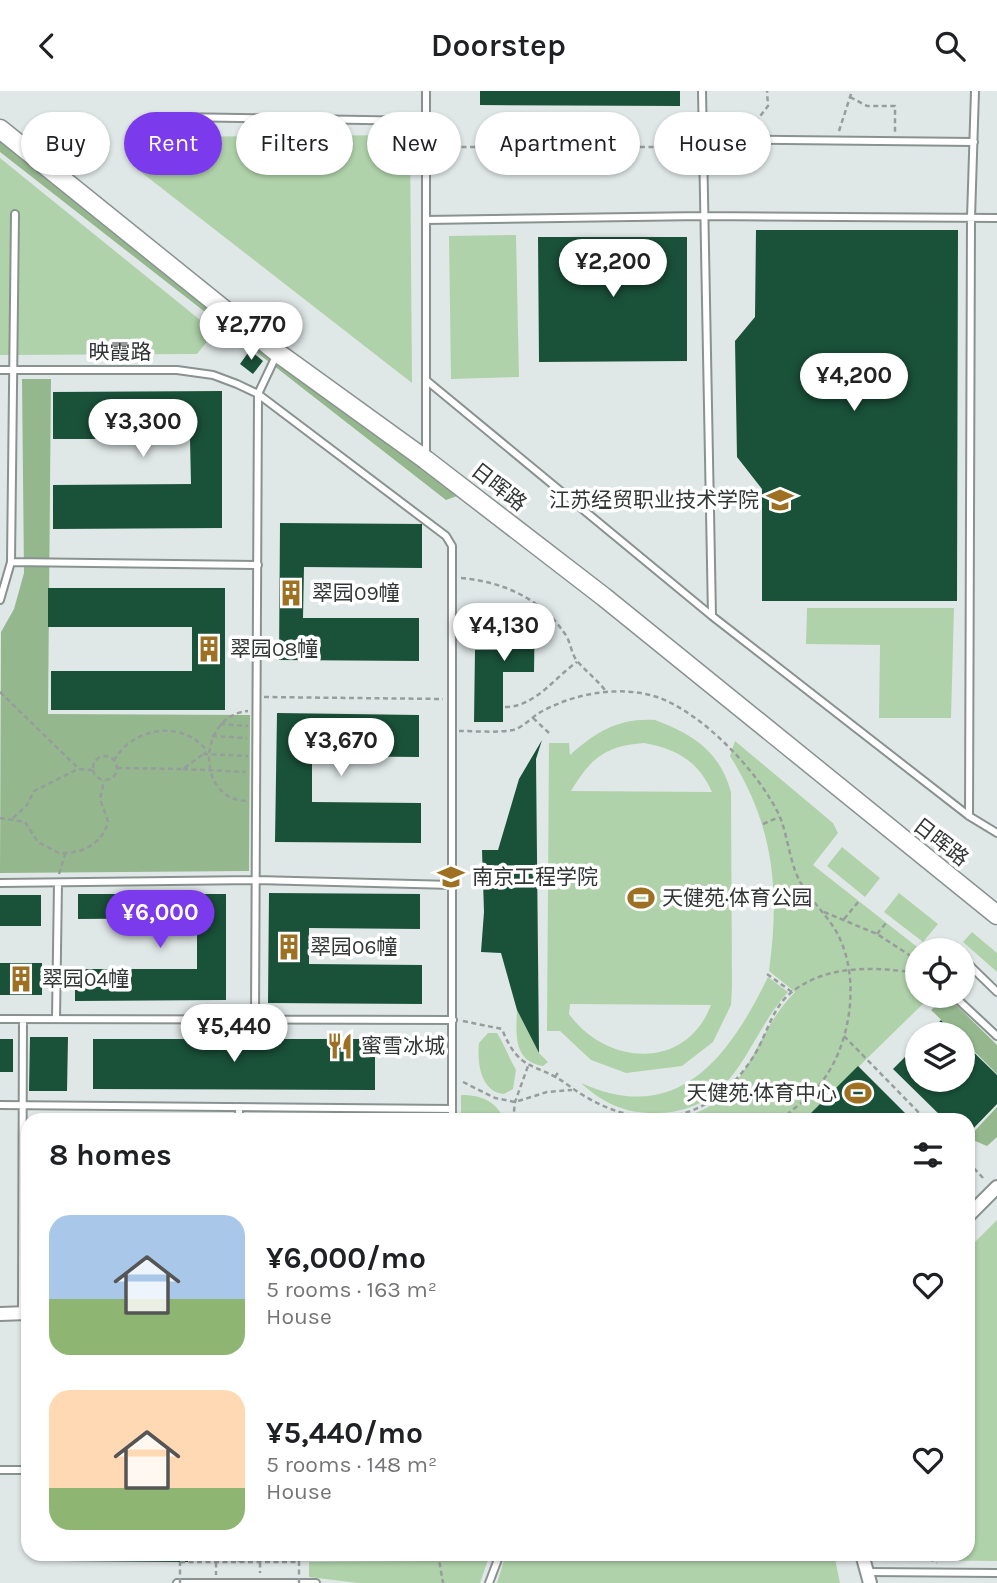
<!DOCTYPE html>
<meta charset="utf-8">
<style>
:root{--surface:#fff;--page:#f2f2f2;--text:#202124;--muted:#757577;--accent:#7c3aed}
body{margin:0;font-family:Karla,"Noto Sans SC",sans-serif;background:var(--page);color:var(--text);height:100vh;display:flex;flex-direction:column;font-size:26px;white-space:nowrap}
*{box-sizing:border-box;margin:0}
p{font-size:23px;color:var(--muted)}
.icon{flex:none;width:38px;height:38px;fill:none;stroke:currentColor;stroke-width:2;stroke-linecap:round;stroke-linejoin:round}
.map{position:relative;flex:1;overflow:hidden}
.drawer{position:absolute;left:21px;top:1022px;width:954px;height:448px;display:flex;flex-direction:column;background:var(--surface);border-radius:21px;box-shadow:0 2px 5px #0004}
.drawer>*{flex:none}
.top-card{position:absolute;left:21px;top:21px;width:956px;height:63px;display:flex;gap:14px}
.tools{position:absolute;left:905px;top:847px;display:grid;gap:14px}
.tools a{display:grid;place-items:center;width:70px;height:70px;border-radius:50%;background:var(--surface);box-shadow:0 2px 5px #0004;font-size:35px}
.price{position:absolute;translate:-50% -60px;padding:0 16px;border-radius:24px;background:#fff;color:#222;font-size:23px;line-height:46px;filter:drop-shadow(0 2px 4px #0008)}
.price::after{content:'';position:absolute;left:50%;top:42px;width:21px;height:16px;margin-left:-10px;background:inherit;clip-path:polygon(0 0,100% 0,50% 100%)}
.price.active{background:var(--accent);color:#fff}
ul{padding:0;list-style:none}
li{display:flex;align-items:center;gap:21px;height:175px;padding:0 28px}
li span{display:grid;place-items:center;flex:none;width:196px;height:140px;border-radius:21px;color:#555}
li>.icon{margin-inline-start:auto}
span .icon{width:84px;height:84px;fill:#fffc;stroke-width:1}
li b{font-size:30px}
h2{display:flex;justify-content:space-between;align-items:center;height:84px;padding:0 28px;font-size:30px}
.chip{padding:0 24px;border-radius:32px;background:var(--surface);box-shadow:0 2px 5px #0004;font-size:24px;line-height:63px}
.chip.active{background:var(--accent);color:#fff}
header{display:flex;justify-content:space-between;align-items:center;height:91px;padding:0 28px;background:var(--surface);font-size:32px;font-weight:600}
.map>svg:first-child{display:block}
.green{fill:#b0d2aa;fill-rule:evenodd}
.forest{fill:#94b78d}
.building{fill:#1a5139}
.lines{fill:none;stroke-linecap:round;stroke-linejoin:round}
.lane-casing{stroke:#8a9290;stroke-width:10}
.street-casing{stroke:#8a9290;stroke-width:16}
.secondary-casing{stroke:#8a9290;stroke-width:21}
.path{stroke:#979d9c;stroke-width:2.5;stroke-dasharray:5 3.5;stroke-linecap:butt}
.lane{stroke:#fff;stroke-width:6}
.street{stroke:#fff;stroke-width:12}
.secondary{stroke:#fff;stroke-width:18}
.path-bridge{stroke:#979d9c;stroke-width:2.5;stroke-dasharray:5 3.5;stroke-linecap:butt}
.labels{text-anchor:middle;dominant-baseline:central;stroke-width:7;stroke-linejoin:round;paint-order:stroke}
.street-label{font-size:21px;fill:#333636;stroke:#fff}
.poi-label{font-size:21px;fill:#333636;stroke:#fff;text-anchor:start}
</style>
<header><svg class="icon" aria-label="back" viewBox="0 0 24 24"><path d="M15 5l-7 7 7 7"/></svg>Doorstep<svg class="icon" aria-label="search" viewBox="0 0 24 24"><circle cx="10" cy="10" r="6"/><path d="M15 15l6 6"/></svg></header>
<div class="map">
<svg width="997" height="1492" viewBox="0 0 997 1492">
<rect width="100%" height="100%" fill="#e0e8e7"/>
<path class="green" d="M 410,44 L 412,292 L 137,78 L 137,46 Z
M 0,67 L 215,241 L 197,263 L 0,264 Z
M 516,144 L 519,286 L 451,288 L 449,145 Z
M 807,517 L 954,517 L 951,627 L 879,627 L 880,554 L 806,553 Z
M 655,629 C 693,643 720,661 731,701 L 732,895 L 731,914 L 713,951 L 682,975 L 626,982 L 591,969 L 560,940 L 547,940 L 549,652 L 569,652 L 570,664 C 597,640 619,627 655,629 ZM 644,652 C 677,658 698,670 712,701 L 571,700 C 591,667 605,655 644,652 ZM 570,913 L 711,914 C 686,980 607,975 569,923 Z
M 735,650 L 833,732 L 838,742 L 813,774 L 921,859 L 917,859 L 917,905 L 931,905 L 804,1029 L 663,1029 C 750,1022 746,950 795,901 L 769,880 C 780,799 774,735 730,665 Z
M 842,756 L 880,787 L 865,806 L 827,775 Z
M 899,802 L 938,833 L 923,851 L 884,821 Z
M 972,841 L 997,862 L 997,881 L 963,851 Z
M 768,886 L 788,901 C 744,950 738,1019 658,1022 C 626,1023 604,1013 581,992 C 678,1036 729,966 768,886 Z
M 517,919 L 539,962 L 548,971 L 543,975 C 513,971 516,942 517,919 Z
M 488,942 L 497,942 C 504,953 509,967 516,979 L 513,998 L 504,1003 C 480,1001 477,970 479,952 Z
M 461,1004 C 483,1004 495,1010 505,1029 L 461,1029 Z
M 997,1129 L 997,1470 L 887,1469 L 884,1463 L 968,1463 L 968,1158 Z
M 434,1463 L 490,1463 L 480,1492 L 358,1492 L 309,1486 L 309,1471 L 434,1470 Z
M 506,1463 L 834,1463 L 840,1492 L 497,1492 Z"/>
<path class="forest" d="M 0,38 L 468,401 L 446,409 L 0,61 Z
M 22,288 L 51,288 L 48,623 L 250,624 L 249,780 L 0,782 L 1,541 L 14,518 L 24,482 Z
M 947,905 L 997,954 L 997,983 L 963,949 L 962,943 L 956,943 L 931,919 Z
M 997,1016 L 997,1046 L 987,1055 L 968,1047 Z"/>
<path class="building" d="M 480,0 L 680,0 L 680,15 L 480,14 Z
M 756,139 L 958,139 L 957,510 L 762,510 L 762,398 L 737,366 L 735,250 L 755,226 Z
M 538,146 L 687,146 L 687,270 L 539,271 Z
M 250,259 L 263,270 L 253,283 L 240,273 Z
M 222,300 L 222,437 L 53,438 L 53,394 L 191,393 L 190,348 L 53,348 L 53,301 Z
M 280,432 L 422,433 L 422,477 L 304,476 L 303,527 L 419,527 L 419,570 L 279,569 Z
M 48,497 L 225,497 L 225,619 L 51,619 L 51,580 L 192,580 L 192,536 L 48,536 Z
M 503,516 L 535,516 L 534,581 L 503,581 L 503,631 L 474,631 L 475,559 L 503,559 Z
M 277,622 L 419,624 L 419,666 L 312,665 L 312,711 L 421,712 L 421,752 L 275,751 Z
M 542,649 L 536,668 L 539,962 L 517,919 L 501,862 L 481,861 L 484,821 L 482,759 L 498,759 L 519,688 Z
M 269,802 L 420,803 L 420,838 L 309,837 L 309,873 L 422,874 L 422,913 L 268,912 Z
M 78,803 L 226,803 L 226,909 L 75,910 L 75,878 L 197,878 L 197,827 L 78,828 Z
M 0,804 L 41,804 L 41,835 L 0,835 Z
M 0,872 L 42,872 L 42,904 L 0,904 Z
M 941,929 L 955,943 L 928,943 Z
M 30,946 L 68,946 L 67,1000 L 29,1000 Z
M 0,948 L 13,948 L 13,981 L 0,981 Z
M 93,948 L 375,948 L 375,999 L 93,998 Z
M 962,950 L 997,984 L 997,1013 L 968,1043 L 968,1029 L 945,1029 L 893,978 L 917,954 L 917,989 L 962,989 Z
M 858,975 L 912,1029 L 804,1029 Z
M 59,1463 L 188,1463 L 188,1471 L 59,1470 Z
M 289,1463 L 419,1463 L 419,1470 L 289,1470 Z"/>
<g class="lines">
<g class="lane-casing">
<path id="lane" d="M 426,0 L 426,366
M 174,26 L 426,30
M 702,48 L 974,51
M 426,129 L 703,125 L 997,127
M 0,279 L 177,279 L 213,284 L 237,293 L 258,303 L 446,445 L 452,455 L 452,1029
M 426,289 L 712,525 L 702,0
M 11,471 L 258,474
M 0,509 L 11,471 L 15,123
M 712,525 L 969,725 L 997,742
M 969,725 L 971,127 L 975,0
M 0,792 L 256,789 L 453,794
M 962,867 L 997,901
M 954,905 L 997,945
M 0,928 L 453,929
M 56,928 L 58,792
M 255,928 L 258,303 L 277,263
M 0,1014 L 452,1018
M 239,1029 L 239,1016
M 22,1222 L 23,928
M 0,1379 L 28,1379
M 868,1481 L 997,1482
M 177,1492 L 316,1492
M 489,1492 L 500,1463"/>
</g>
<g class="street-casing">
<path id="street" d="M 968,1125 L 997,1096
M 0,1223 L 28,1222
M 862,1463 L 870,1492"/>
</g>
<g class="secondary-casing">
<path id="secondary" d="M 0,38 L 278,262 L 426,369 L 604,506 L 997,824"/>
</g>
<path class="path" d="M 850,6 L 867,15 L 895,15 L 895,42
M 750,38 L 768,15 L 767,0
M 839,40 L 852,0
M 436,56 L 696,56
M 461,487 C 504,491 543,508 567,546 C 571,554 572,565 578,571 C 587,581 596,588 605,599
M 0,601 L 79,678 L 92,679
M 264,606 L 443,608
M 505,616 C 535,616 554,587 577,571
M 533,627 L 549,642
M 220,633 L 248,635
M 459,640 C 476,640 496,642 513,639 C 522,637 531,627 539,622 C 574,602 619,594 657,606 C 703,622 760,682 780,726 C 787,744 789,764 796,782 C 806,808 829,823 840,848 C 859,889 851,948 826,985 C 814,1003 796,1016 780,1029
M 212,645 L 247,647
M 203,663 L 248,665
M93 677a12 12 0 1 1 24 0a12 12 0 1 1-24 0Z
M 114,670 C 132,636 183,628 207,660
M 117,677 L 183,678 L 206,661
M 183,678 L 246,681
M 246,710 C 195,708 198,624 248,620
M 0,727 L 25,731 L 38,751 L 59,762 C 82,763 103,753 108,730 L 100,708 L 104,690
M 13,727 L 27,714 L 34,700 L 78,678
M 763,733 L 779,726
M 59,783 L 65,763
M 824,821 L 877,843 L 917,869
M 844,828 L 859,810
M 877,843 L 886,832
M 767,883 L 792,901
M 463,930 L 502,938 C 520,983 535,970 568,994 C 635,1044 709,1038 755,963 C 768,941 772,916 793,900 C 829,873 875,876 917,882
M 844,945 L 926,1029
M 555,986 L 559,980
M 463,991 L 495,1007 L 515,1011 L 547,1001 L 572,999
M 513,1029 L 515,1011 L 528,975
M 944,1029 L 945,1028
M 968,1071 L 985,1089
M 216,1463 L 216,1484
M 260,1463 L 260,1482
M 438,1463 L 443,1492
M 922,1463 L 937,1472
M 239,1471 L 239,1463"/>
<use href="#lane" class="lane"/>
<use href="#street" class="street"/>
<use href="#secondary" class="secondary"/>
<path class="path-bridge" d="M 299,1470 L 299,1492
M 180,1471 L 299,1471
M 180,1492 L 180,1471"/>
</g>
<defs>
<g id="university-bare" transform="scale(2.1)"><path d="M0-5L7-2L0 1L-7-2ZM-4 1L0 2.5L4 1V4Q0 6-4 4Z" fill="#9e7122" stroke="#fff" stroke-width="2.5" paint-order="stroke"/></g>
<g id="building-bare" transform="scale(2.1)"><path d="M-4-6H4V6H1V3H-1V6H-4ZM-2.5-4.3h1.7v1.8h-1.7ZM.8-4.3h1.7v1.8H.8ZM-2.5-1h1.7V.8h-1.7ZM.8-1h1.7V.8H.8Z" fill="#9e7122" stroke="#fff" stroke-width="2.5" paint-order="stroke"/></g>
<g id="stadium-bare" transform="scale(2.1)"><path d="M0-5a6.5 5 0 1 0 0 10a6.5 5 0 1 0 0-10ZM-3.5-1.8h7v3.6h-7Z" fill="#9e7122" stroke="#fff" stroke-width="2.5" paint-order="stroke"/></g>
<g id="restaurant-bare" transform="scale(2.1)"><path d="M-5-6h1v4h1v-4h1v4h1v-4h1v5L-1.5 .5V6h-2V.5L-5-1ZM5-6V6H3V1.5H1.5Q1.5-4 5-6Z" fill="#9e7122" stroke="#fff" stroke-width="2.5" paint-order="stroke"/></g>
</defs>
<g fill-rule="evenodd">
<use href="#university-bare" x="780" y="409"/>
<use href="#building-bare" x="291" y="502"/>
<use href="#building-bare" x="209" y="558"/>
<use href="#university-bare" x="451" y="786"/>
<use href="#stadium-bare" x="641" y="807"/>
<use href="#building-bare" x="289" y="856"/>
<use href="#building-bare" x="21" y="888"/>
<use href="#restaurant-bare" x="340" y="955"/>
<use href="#stadium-bare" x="858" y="1002"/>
</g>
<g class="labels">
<g class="street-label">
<text x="120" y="261">映霞路</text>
<text transform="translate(499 396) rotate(38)">日晖路</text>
<text transform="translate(941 751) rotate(38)">日晖路</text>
</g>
<g class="poi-label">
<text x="759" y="409" text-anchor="end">江苏经贸职业技术学院</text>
<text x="312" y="502">翠园09幢</text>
<text x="230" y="558">翠园08幢</text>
<text x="472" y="786">南京工程学院</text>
<text x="662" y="807">天健苑·体育公园</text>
<text x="310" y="856">翠园06幢</text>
<text x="42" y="888">翠园04幢</text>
<text x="361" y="955">蜜雪冰城</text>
<text x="837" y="1002" text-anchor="end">天健苑·体育中心</text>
</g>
</g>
</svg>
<div class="tools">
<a><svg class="icon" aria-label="locate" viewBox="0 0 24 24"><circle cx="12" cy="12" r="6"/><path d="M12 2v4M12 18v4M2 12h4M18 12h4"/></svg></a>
<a><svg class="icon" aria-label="layers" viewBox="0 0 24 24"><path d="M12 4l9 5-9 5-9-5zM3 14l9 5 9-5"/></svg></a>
</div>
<b class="price" style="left:613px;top:208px">¥2,200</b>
<b class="price" style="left:251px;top:271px">¥2,770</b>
<b class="price" style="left:854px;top:322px">¥4,200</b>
<b class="price" style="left:143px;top:368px">¥3,300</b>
<b class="price" style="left:504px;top:572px">¥4,130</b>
<b class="price" style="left:341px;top:687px">¥3,670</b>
<b class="price active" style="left:160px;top:859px">¥6,000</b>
<b class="price" style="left:234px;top:973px">¥5,440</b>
<div class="top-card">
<a class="chip">Buy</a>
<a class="chip active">Rent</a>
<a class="chip">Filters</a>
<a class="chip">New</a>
<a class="chip">Apartment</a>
<a class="chip">House</a>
</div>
<section class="drawer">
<h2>8 homes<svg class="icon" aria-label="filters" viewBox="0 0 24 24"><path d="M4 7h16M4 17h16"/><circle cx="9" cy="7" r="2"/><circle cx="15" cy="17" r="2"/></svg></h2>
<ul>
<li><span style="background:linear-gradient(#a9c7e8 60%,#8fb573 0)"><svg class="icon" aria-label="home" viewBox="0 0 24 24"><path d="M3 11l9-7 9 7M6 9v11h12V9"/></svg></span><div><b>¥6,000/mo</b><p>5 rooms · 163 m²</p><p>House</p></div><svg class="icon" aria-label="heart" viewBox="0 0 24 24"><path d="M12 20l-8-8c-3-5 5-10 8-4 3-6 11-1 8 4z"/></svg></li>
<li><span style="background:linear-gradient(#ffd9b3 70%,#8fb573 0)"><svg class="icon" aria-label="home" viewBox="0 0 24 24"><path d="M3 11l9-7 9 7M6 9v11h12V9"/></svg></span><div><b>¥5,440/mo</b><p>5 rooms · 148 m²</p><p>House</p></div><svg class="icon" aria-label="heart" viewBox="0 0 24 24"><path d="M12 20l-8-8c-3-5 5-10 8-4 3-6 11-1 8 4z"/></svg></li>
</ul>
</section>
</div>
